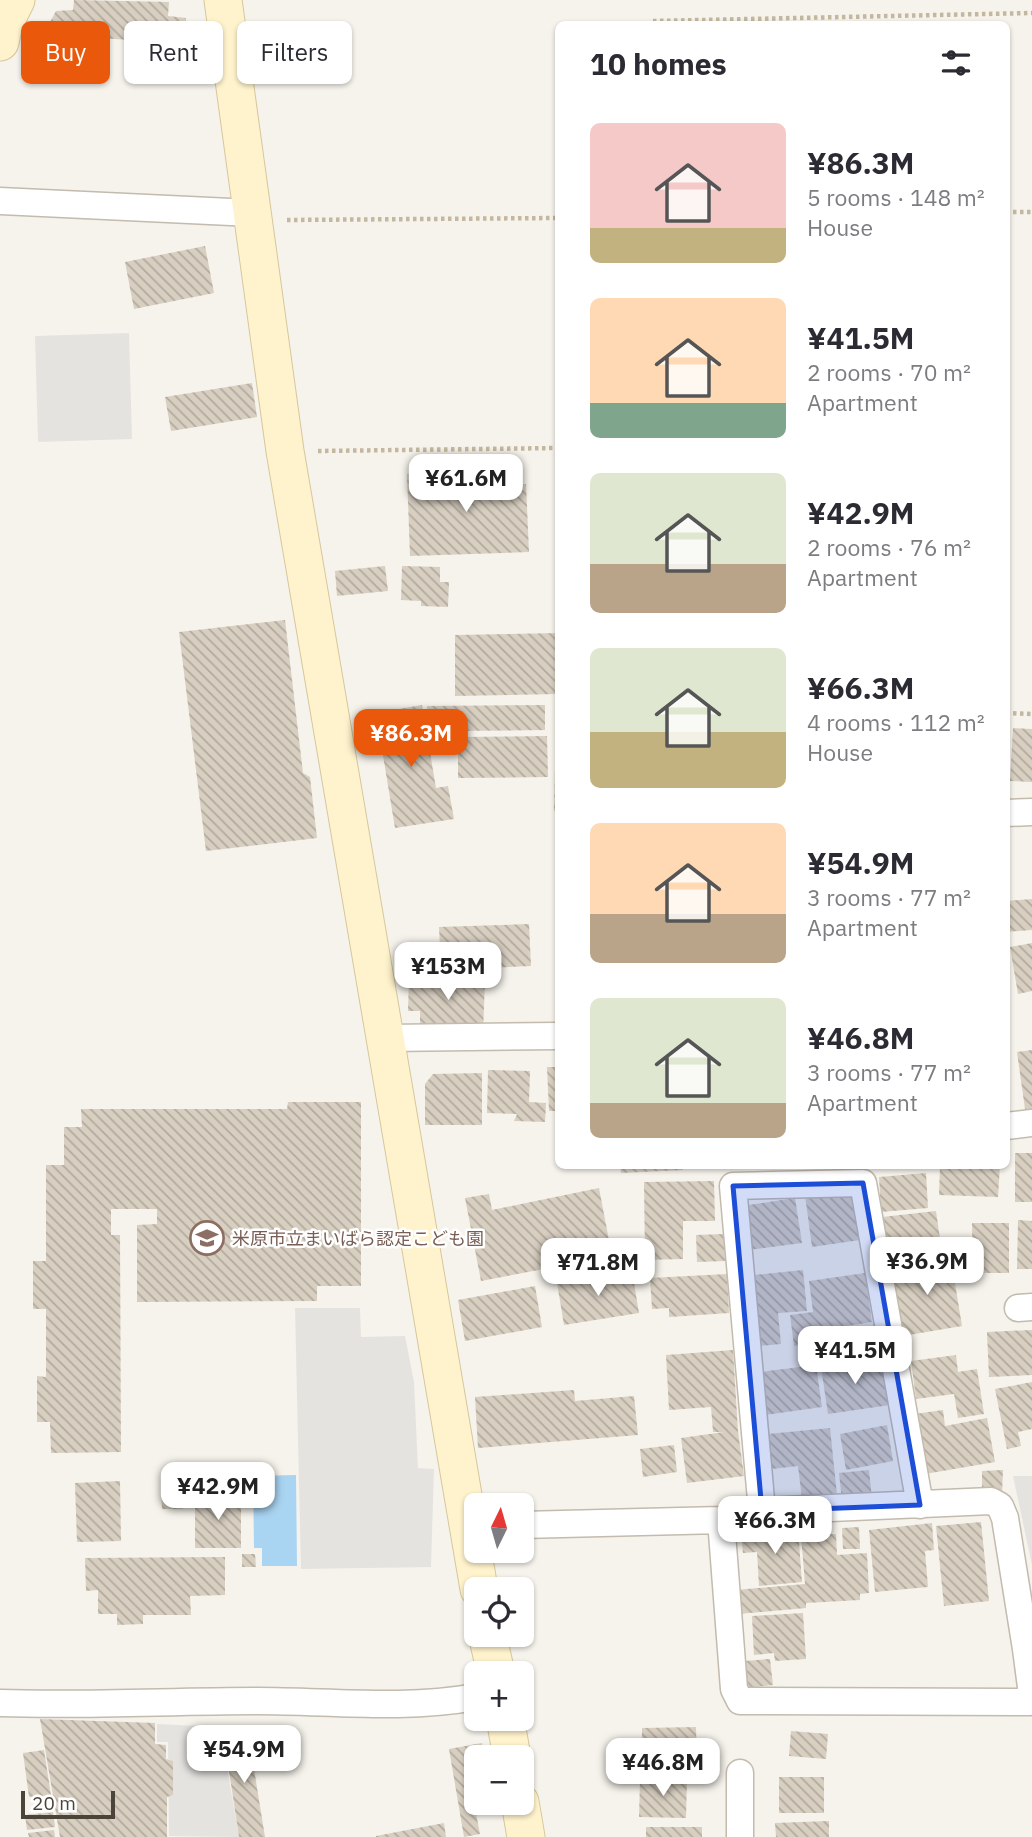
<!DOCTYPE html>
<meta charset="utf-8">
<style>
:root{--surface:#fff;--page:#f2f2f3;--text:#2b2b33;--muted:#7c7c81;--accent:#ea580c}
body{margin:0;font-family:"IBM Plex Sans","Noto Sans JP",sans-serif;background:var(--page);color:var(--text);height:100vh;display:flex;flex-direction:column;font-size:26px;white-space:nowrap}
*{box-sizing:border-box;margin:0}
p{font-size:23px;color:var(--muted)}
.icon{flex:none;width:38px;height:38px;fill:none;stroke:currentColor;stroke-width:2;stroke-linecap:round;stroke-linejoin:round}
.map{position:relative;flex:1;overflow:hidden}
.sheet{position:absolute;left:555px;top:21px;width:455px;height:1148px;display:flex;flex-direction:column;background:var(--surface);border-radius:10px;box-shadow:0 2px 5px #0004}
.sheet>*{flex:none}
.banner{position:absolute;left:21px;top:21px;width:429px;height:63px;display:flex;gap:14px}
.needle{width:46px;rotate:5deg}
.tools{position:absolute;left:464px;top:1493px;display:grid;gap:14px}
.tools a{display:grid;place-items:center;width:70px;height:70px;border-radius:10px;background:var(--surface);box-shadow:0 2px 5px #0004;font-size:35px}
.scale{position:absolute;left:21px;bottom:18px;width:94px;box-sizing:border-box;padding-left:7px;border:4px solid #4b4439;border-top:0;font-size:19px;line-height:24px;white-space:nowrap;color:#4b4439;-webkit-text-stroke:5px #fff;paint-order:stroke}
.price{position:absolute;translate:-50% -60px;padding:0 16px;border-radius:14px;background:#fff;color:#222;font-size:23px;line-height:46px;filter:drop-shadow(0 2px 4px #0008)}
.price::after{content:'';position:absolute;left:50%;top:42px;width:21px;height:16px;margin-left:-10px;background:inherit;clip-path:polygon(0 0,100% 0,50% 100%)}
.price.on{background:var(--accent);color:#fff}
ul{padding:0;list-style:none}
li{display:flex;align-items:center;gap:21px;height:175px;padding:0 35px}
li span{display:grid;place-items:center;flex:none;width:196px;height:140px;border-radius:10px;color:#555}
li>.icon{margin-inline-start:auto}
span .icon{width:84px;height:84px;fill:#fffc;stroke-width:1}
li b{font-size:30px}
h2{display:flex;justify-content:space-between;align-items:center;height:84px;padding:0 35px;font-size:30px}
.pill{padding:0 24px;border-radius:10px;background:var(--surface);box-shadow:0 2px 5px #0004;font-size:24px;line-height:63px}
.pill.on{background:var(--accent);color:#fff}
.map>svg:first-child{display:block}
.parking{fill:#e5e3e0}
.water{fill:#a9d4f2}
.building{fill:url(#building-back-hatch)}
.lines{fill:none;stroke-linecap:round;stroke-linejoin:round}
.street-casing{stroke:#c2bbae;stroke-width:29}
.secondary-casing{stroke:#d6c79b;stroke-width:39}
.path{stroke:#c4b79f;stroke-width:4.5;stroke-dasharray:3.5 3.5;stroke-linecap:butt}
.street{stroke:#fff;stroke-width:26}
.secondary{stroke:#fff3cd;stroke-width:37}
.marked{fill:#1d4ed8;fill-opacity:0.2;stroke:#1d4ed8;stroke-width:5;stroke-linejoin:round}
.labels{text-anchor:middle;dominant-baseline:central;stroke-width:5;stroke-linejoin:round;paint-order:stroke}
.education-label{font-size:18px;fill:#785e54;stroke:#fff;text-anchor:start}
</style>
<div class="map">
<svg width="1032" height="1837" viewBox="0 0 1032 1837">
<defs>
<pattern id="building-back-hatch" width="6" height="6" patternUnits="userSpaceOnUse" patternTransform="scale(1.75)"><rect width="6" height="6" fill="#d8cfc1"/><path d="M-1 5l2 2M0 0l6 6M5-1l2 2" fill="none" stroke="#b1aa9e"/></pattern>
</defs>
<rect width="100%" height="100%" fill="#f6f3ec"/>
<path class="parking" d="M 129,333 L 132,439 L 38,442 L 35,336 Z
M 295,1308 L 360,1308 L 361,1337 L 405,1336 L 414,1382 L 418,1468 L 434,1469 L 431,1567 L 301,1569 Z
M 1013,1476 L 1032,1476 L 1032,1565 Z
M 157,1724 L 220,1727 L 239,1837 L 169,1836 L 168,1742 L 157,1742 Z"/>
<path class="water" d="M 296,1475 L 297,1566 L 262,1566 L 262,1548 L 254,1548 L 253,1476 Z"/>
<path class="building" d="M 74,0 L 169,2 L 168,16 L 186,18 L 185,43 L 43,35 L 56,11 L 73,10 Z
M 205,246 L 214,293 L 134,309 L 125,262 Z
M 252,383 L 257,417 L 171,431 L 165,397 Z
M 503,470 L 503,485 L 526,484 L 529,552 L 410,556 L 407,474 Z
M 385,566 L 388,591 L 337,596 L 335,571 Z
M 402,566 L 440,567 L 440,582 L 449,582 L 448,607 L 421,606 L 421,601 L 401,600 Z
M 285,620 L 303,773 L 310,777 L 317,838 L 206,851 L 179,632 Z
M 558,633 L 558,694 L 455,696 L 455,635 Z
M 422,705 L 436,788 L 448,786 L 454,819 L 395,828 L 376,713 Z
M 545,705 L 545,730 L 452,731 L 452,740 L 428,740 L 427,706 Z
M 1013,728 L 1032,729 L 1032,782 L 1010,781 Z
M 547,736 L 548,777 L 458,778 L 458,737 Z
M 555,767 L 558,767 L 558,811 L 554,811 Z
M 1032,899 L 1032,930 L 1006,932 L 1006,901 Z
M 529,924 L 531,966 L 441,970 L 439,927 Z
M 1032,943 L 1032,991 L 1018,994 L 1010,947 Z
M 409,978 L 485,981 L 483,1033 L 462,1026 L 420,1024 L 420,1011 L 408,1011 Z
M 1032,1050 L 1032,1116 L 1026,1116 L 1017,1052 Z
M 547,1067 L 558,1067 L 558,1111 L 549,1111 Z
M 488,1070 L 530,1071 L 529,1102 L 546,1103 L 545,1122 L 514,1121 L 517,1114 L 487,1113 Z
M 482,1073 L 482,1125 L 425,1125 L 425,1084 L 433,1074 Z
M 288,1102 L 361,1102 L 361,1286 L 317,1286 L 317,1301 L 137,1302 L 137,1225 L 157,1224 L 157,1209 L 111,1209 L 111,1235 L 120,1235 L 121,1452 L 51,1453 L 50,1422 L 37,1422 L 37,1376 L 46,1377 L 46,1309 L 33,1309 L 33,1261 L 46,1261 L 46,1165 L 64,1165 L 64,1127 L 82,1127 L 81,1109 L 287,1109 Z
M 1015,1153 L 1032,1153 L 1032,1202 L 1015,1202 Z
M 620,1166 L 682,1166 L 683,1170 L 621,1173 Z
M 940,1166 L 1000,1166 L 998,1197 L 939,1195 Z
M 926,1173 L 928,1208 L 881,1212 L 879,1177 Z
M 714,1181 L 715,1221 L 683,1221 L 683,1259 L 645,1260 L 644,1182 Z
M 599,1188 L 612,1256 L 481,1281 L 465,1198 L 489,1194 L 492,1210 Z
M 853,1189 L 860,1240 L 812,1247 L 805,1195 Z
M 795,1198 L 802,1243 L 748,1250 L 742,1206 Z
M 936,1211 L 941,1246 L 886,1252 L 882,1217 Z
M 1018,1220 L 1032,1221 L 1032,1269 L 1017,1269 Z
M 972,1223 L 1009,1223 L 1009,1273 L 973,1273 Z
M 724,1234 L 725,1261 L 697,1262 L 696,1235 Z
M 951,1259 L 962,1326 L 903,1336 L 892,1269 Z
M 803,1270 L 807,1311 L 778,1313 L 781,1344 L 760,1346 L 754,1275 Z
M 632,1271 L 639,1313 L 564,1325 L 557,1283 Z
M 865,1273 L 872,1322 L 815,1331 L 817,1343 L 794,1346 L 790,1315 L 813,1312 L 809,1281 Z
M 727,1274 L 729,1313 L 669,1317 L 669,1308 L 652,1309 L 650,1278 Z
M 535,1286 L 542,1327 L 465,1341 L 458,1300 Z
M 1032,1330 L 1032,1375 L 989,1377 L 987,1332 Z
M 733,1350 L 738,1431 L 744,1476 L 687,1483 L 681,1438 L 724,1432 L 713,1432 L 711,1407 L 669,1410 L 666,1355 Z
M 956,1355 L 958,1372 L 977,1369 L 984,1414 L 958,1418 L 954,1394 L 916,1399 L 911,1361 Z
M 882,1358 L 890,1405 L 828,1414 L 821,1367 Z
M 816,1365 L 822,1407 L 765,1415 L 759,1372 Z
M 1032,1382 L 1032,1429 L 1018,1432 L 1021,1446 L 1007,1449 L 995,1389 Z
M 574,1390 L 575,1401 L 634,1396 L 638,1435 L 478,1448 L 475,1397 Z
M 943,1410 L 945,1426 L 987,1418 L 995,1462 L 925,1474 L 915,1414 Z
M 887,1425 L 893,1461 L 846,1470 L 840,1434 Z
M 830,1428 L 837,1495 L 802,1499 L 798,1466 L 772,1469 L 768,1434 Z
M 674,1445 L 677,1472 L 643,1477 L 640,1449 Z
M 869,1470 L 872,1499 L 842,1501 L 839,1473 Z
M 1003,1470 L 1002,1494 L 982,1494 L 982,1471 Z
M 120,1481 L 121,1541 L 77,1542 L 75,1483 Z
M 161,1481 L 182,1481 L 183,1509 L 162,1509 Z
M 195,1497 L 241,1497 L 241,1548 L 195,1548 Z
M 981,1522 L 989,1601 L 944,1606 L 936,1526 Z
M 932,1523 L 934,1550 L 925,1551 L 928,1587 L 875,1592 L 869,1530 Z
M 859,1527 L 860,1549 L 843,1549 L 842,1528 Z
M 798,1529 L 802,1582 L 759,1586 L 757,1552 L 743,1553 L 741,1533 Z
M 836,1534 L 837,1555 L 867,1553 L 869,1593 L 860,1594 L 860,1600 L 806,1603 L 806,1608 L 738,1614 L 735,1590 L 805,1584 L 801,1535 Z
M 242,1554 L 255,1554 L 256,1567 L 242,1567 Z
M 225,1557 L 225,1595 L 190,1596 L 191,1615 L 143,1615 L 143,1624 L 117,1625 L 117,1614 L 98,1614 L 98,1590 L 86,1591 L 85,1558 Z
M 803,1613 L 806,1659 L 775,1661 L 774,1653 L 754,1655 L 752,1616 Z
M 770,1659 L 773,1685 L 747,1688 L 744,1661 Z
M 40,1719 L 155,1723 L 155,1744 L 166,1745 L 166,1759 L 173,1761 L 173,1795 L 167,1797 L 167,1837 L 60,1837 Z
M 696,1727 L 697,1764 L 660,1765 L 660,1755 L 642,1755 L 642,1728 Z
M 223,1731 L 248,1732 L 265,1837 L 239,1837 Z
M 791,1731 L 828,1734 L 826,1759 L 789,1756 Z
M 482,1743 L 484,1757 L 476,1757 L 476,1802 L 492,1802 L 493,1806 L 475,1808 L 480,1834 L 464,1837 L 449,1749 Z
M 44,1750 L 51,1795 L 29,1797 L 23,1753 Z
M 779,1777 L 824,1777 L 824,1813 L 779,1813 Z
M 640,1779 L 687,1780 L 686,1818 L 639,1817 Z
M 53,1812 L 55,1827 L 27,1830 L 25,1815 Z
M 829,1821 L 829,1837 L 776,1837 L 775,1823 Z
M 444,1823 L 446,1837 L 376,1837 L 376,1836 Z
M 646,1827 L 702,1827 L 702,1837 L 646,1837 Z
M 54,1830 L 55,1837 L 29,1837 L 28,1833 Z"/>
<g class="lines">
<g class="street-casing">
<path id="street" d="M 0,201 L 252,213
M 1006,813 L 1032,812
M 387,1038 L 558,1036
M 1006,1126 L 1032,1123
M 1018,1308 L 1032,1307
M 762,1511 L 733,1186 L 863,1183 L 920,1505
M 522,1525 L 721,1520 L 762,1511 L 991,1501 L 1000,1506 L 1005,1518 L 1026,1649 L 1031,1687 L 1030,1702 L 740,1701 L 734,1689 L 721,1520
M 0,1703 C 86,1706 171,1701 257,1701 C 330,1701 403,1710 476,1697
M 740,1837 L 740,1773"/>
</g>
<g class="secondary-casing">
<path id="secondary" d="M 223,0 L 285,451 L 479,1589
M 0,42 L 4,24 L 16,0
M 487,1634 L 496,1673
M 505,1718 L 512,1757
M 520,1802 L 526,1837"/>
</g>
<path class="path" d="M 653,21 L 1032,13
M 1006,212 L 1032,212
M 287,220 L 558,218
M 318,451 L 558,448
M 1006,713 L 1032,714"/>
<use href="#street" class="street"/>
<use href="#secondary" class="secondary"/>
</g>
<path class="marked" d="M 863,1183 L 920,1505 L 762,1511 L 733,1186 Z"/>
<defs>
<g id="school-ring" transform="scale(1.75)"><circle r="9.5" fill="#fff" stroke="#8d6e63" stroke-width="1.5"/><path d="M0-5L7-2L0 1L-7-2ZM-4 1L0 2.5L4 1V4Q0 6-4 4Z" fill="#8d6e63"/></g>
</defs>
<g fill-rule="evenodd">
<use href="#school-ring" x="207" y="1238"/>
</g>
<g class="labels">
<g class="education-label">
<text x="232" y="1238">米原市立まいばら認定こども園</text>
</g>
</g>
</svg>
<div class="tools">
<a><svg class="needle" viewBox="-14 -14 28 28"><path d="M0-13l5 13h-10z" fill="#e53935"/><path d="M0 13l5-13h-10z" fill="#7c7c81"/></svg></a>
<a><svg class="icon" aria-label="locate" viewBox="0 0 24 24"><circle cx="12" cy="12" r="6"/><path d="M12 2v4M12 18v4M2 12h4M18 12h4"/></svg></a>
<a>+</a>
<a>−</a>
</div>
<div class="scale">20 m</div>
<b class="price" style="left:466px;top:514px">¥61.6M</b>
<b class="price on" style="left:411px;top:769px">¥86.3M</b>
<b class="price" style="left:448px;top:1002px">¥153M</b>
<b class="price" style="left:927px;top:1297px">¥36.9M</b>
<b class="price" style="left:598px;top:1298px">¥71.8M</b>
<b class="price" style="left:855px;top:1386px">¥41.5M</b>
<b class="price" style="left:218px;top:1522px">¥42.9M</b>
<b class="price" style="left:775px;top:1556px">¥66.3M</b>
<b class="price" style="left:244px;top:1785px">¥54.9M</b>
<b class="price" style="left:663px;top:1798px">¥46.8M</b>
<div class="banner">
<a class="pill on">Buy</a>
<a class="pill">Rent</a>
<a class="pill">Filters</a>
</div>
<section class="sheet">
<h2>10 homes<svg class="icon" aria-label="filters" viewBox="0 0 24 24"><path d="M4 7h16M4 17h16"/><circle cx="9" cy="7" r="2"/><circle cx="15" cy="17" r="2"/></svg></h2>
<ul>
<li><span style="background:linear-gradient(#f6c9c9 75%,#c2b280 0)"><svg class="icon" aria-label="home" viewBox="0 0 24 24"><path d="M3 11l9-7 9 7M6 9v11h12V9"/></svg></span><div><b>¥86.3M</b><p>5 rooms · 148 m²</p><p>House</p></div></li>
<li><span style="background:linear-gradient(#ffd9b3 75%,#7fa58c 0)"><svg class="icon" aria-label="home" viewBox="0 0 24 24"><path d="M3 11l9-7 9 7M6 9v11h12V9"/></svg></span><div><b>¥41.5M</b><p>2 rooms · 70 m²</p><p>Apartment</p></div></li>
<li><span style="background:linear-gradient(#dfe7d0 65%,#b9a48a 0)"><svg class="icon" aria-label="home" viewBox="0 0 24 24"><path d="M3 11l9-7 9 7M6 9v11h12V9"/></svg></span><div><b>¥42.9M</b><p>2 rooms · 76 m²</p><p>Apartment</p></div></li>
<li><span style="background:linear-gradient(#dfe7d0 60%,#c2b280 0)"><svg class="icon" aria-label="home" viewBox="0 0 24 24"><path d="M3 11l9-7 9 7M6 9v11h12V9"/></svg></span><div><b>¥66.3M</b><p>4 rooms · 112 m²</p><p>House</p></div></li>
<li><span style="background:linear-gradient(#ffd9b3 65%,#b9a48a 0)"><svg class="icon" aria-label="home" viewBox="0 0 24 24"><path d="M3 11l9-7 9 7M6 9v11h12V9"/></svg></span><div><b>¥54.9M</b><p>3 rooms · 77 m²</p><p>Apartment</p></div></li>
<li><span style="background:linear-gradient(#dfe7d0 75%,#b9a48a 0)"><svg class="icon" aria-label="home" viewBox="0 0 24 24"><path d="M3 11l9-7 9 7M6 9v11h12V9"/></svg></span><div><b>¥46.8M</b><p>3 rooms · 77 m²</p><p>Apartment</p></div></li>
</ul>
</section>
</div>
